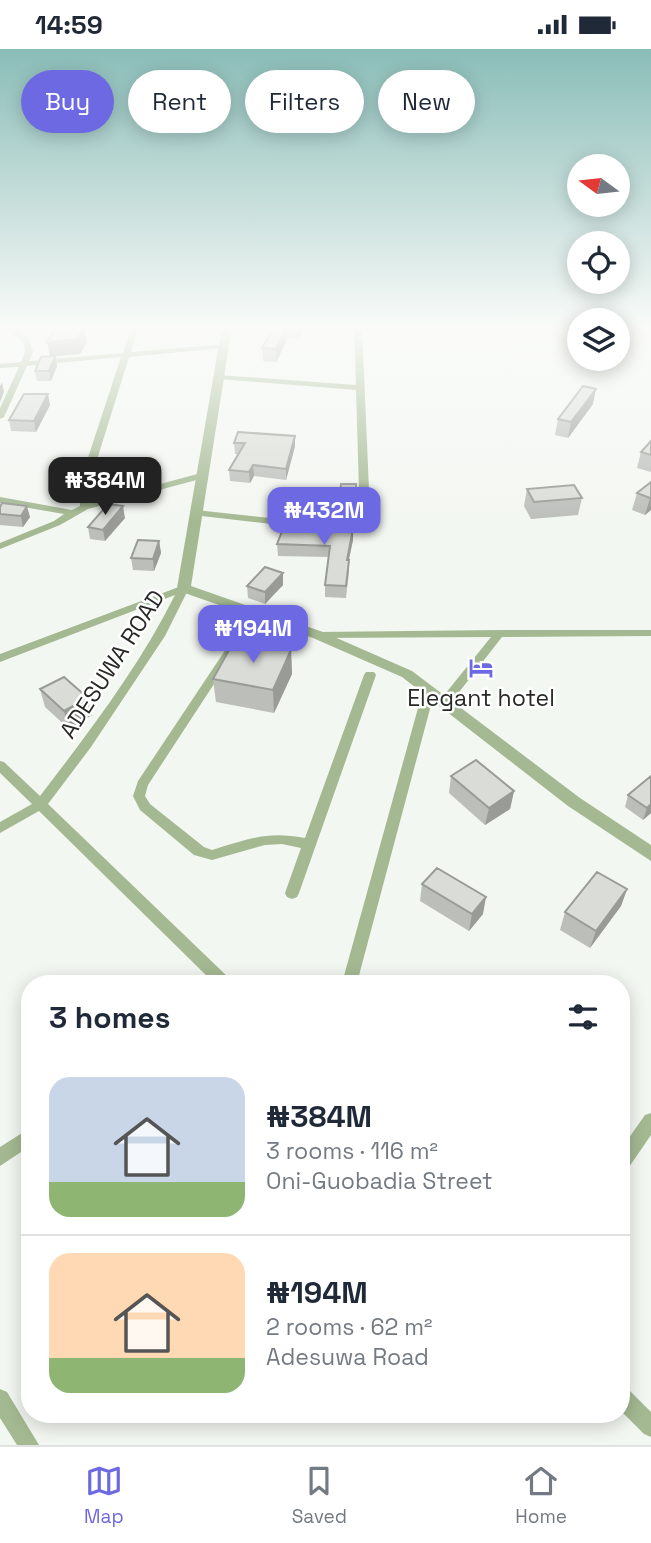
<!DOCTYPE html>
<meta charset="utf-8">
<style>
:root{--surface:#fff;--page:#f6f6f7;--text:#1f2937;--muted:#747a83;--line:#e0e1e3;--accent:#6d69e3}
body{margin:0;font-family:"Space Grotesk",sans-serif;background:var(--page);color:var(--text);height:100vh;display:flex;flex-direction:column;font-size:26px;white-space:nowrap}
*{box-sizing:border-box;margin:0}
p{font-size:23px;color:var(--muted)}
.icon{flex:none;width:38px;height:38px;fill:none;stroke:currentColor;stroke-width:2;stroke-linecap:round;stroke-linejoin:round}
.map{position:relative;flex:1;overflow:hidden}
.panel{position:absolute;left:21px;top:926px;width:609px;height:448px;display:flex;flex-direction:column;background:var(--surface);border-radius:28px;box-shadow:0 4px 18px #0003}
.panel>*{flex:none}
.guide{position:absolute;left:21px;top:21px;width:609px;height:63px;display:flex;gap:14px}
.needle{width:46px;rotate:285deg}
.tools{position:absolute;left:567px;top:105px;display:grid;gap:14px}
.tools a{display:grid;place-items:center;width:63px;height:63px;border-radius:50%;background:var(--surface);box-shadow:0 4px 18px #0003;font-size:35px}
.price{position:absolute;translate:-50% -60px;padding:0 16px;border-radius:14px;background:var(--accent);color:#fff;font-size:23px;line-height:46px;filter:drop-shadow(0 2px 4px #0008)}
.price::after{content:'';position:absolute;left:50%;top:42px;width:21px;height:16px;margin-left:-10px;background:inherit;clip-path:polygon(0 0,100% 0,50% 100%)}
.price.current{background:#222;color:#fff}
ul{padding:0;list-style:none}
li{display:flex;align-items:center;gap:21px;height:175px;padding:0 28px}
li+li{border-top:2px solid var(--line)}
li span{display:grid;place-items:center;flex:none;width:196px;height:140px;border-radius:21px;color:#555}
li>.icon{margin-inline-start:auto}
span .icon{width:84px;height:84px;fill:#fffc;stroke-width:1}
li b{font-size:30px}
h2{display:flex;justify-content:space-between;align-items:center;height:84px;padding:0 28px;font-size:30px}
.tag{padding:0 24px;border-radius:32px;background:var(--surface);box-shadow:0 4px 18px #0003;font-size:24px;line-height:63px}
.tag.current{background:var(--accent);color:#fff}
.status{display:flex;justify-content:space-between;align-items:center;height:49px;padding:0 35px;background:var(--surface);direction:ltr}
.status svg{height:19px;fill:currentColor}
.menu{display:flex;justify-content:space-around;align-items:center;height:98px;border-top:2px solid var(--line);background:var(--surface);font-size:19px;color:var(--muted)}
.menu a{display:grid;justify-items:center;gap:4px}
.menu .current{color:var(--accent)}
.map>svg:first-child{display:block}
.lines{fill:none;stroke-linecap:round;stroke-linejoin:round}
.minor{fill:#a4b992;fill-rule:evenodd}
.tertiary{fill:#a4b992;fill-rule:evenodd}
.wall{fill:#bbbeb9}
.shaded-wall{fill:#999b96}
.building{fill:#daddd7;stroke:#999b96;stroke-width:2}
.labels{text-anchor:middle;dominant-baseline:central;stroke-width:5;stroke-linejoin:round;paint-order:stroke}
.street-label{font-size:23px;fill:#282927;stroke:#fff}
.poi-label{font-size:23px;fill:#282927;stroke:#fff}
</style>
<div class="status"><b>14:59</b><svg viewBox="0 0 49 12"><path d="M0 12V9h3v3zM5 12V6h3v6zM10 12V3h3v9zM15 12V0h3v12zM26 1h20v11H26zM47 4h2v5h-2z"/></svg></div>
<div class="map">
<svg width="651" height="1396" viewBox="0 0 651 1396">
<rect width="100%" height="100%" fill="#f3f7f1"/>
<g class="lines">
<path class="minor" d="M 2,278 L 11,278 L 29,289 L 33,303 L 29,312 L 123,304 L 132,278 L 139,278 L 131,303 L 226,295 L 227,297 L 223,299 L 129,308 L 90,433 L 90,454 L 201,424 L 204,425 L 204,429 L 88,460 L 60,476 L 0,500 L 0,494 L 54,472 L 64,465 L 0,454 L 0,448 L 72,461 L 80,457 L 80,433 L 121,308 L 27,317 L 4,368 L 0,370 L 0,359 L 19,318 L 0,319 L 0,315 L 21,313 L 25,303 L 23,292 Z
M 354,278 L 362,278 L 369,441 L 365,476 L 343,483 L 193,466 L 193,462 L 196,461 L 342,477 L 357,472 L 359,441 L 356,341 L 218,330 L 214,328 L 218,326 L 356,336 Z
M 184,536 L 189,539 L 165,587 L 91,698 L 48,755 L 229,929 L 231,934 L 214,934 L 39,762 L 0,784 L 0,773 L 32,755 L 0,724 L 0,712 L 4,713 L 40,747 C 89,683 139,618 175,546 L 0,613 L 0,605 Z
M 256,560 L 261,563 L 148,736 L 145,747 L 150,755 L 204,798 L 212,801 C 249,790 266,782 305,789 L 364,626 L 366,623 L 374,623 L 376,626 L 299,844 L 297,848 L 292,850 L 287,848 L 285,844 L 301,799 L 282,795 L 265,796 L 212,811 L 194,806 L 140,761 L 133,747 L 138,732 L 252,561 Z
M 500,581 L 651,581 L 651,587 L 502,588 L 449,656 L 445,657 L 439,653 L 441,650 L 491,588 L 318,589 L 313,586 L 318,583 Z
M 429,637 L 435,641 L 357,934 L 342,934 L 423,641 Z
M 651,1064 L 651,1086 L 627,1121 L 621,1124 L 621,1100 L 645,1066 Z
M 30,1079 L 30,1097 L 0,1117 L 0,1098 Z
M 621,1337 L 628,1340 L 651,1363 L 651,1388 L 644,1385 L 621,1362 Z
M 0,1340 L 7,1343 L 39,1396 L 17,1396 L 0,1369 Z"/>
<path class="tertiary" d="M 222,278 L 232,278 L 191,537 L 323,583 L 412,622 L 580,749 L 651,796 L 651,812 L 568,757 L 402,628 L 313,589 L 179,542 L 177,539 Z"/>
</g>
<path class="wall" d="M 274,278 L 305,278 L 298,290 L 288,289 L 276,313 L 263,312 L 262,299 Z
M 87,293 L 80,305 L 56,307 L 57,317 L 51,332 L 37,332 L 35,322 L 50,307 Z
M 593,355 L 568,389 L 555,386 L 558,370 Z
M 50,356 L 36,383 L 11,382 L 9,371 Z
M 651,392 L 651,423 L 637,419 L 641,403 Z
M 234,394 L 295,397 L 286,431 L 254,427 L 250,434 L 230,432 L 229,421 L 239,405 L 235,405 Z
M 651,433 L 651,461 L 645,466 L 632,461 L 637,444 Z
M 356,435 L 355,468 L 339,467 L 339,456 Z
M 527,440 L 582,449 L 578,466 L 531,470 L 524,457 Z
M 0,458 L 30,468 L 23,478 L 0,476 Z
M 125,469 L 105,492 L 90,490 L 88,478 Z
M 312,478 L 353,480 L 353,491 L 349,511 L 349,523 L 346,549 L 325,548 L 325,536 L 329,508 L 278,507 L 277,495 Z
M 159,492 L 161,504 L 154,522 L 133,521 L 131,509 Z
M 283,536 L 265,555 L 248,549 L 247,537 Z
M 291,601 L 292,625 L 274,664 L 216,653 L 213,630 Z
M 40,640 L 92,666 L 69,680 L 45,658 Z
M 451,727 L 514,742 L 510,760 L 485,776 L 449,744 Z
M 651,727 L 651,764 L 643,771 L 625,758 L 628,746 Z
M 422,835 L 483,865 L 469,882 L 420,852 Z
M 627,840 L 621,857 L 590,899 L 560,881 L 565,863 Z"/>
<path class="shaded-wall" d="M 84,278 L 87,293 L 80,305 L 56,307 L 57,317 L 51,332 L 49,322 L 50,308 L 47,293 Z
M 286,278 L 288,289 L 276,313 L 276,300 Z
M 298,278 L 305,278 L 298,290 Z
M 2,333 L 4,343 L 0,353 L 0,337 Z
M 596,340 L 593,355 L 568,389 L 571,373 Z
M 48,345 L 50,356 L 36,383 L 34,372 Z
M 295,387 L 295,397 L 286,431 L 286,420 Z
M 253,416 L 254,427 L 250,434 L 249,423 Z
M 651,448 L 651,461 L 645,466 L 650,449 Z
M 27,457 L 30,468 L 23,478 L 21,467 Z
M 123,457 L 125,469 L 105,492 L 103,481 Z
M 353,480 L 353,491 L 346,523 L 347,511 Z
M 159,492 L 161,504 L 154,522 L 153,510 Z
M 283,524 L 283,536 L 265,555 L 265,543 Z
M 291,601 L 292,625 L 274,664 L 273,641 Z
M 88,649 L 92,666 L 69,680 L 64,662 Z
M 514,742 L 510,760 L 485,776 L 489,759 Z
M 651,755 L 651,764 L 643,771 L 647,759 Z
M 627,840 L 621,857 L 590,899 L 596,882 Z
M 486,848 L 483,865 L 469,882 L 472,865 Z"/>
<path class="building" d="M 57,278 L 84,278 L 77,290 L 47,293 Z
M 274,278 L 286,278 L 276,300 L 262,299 Z
M 55,307 L 49,322 L 35,322 L 41,308 Z
M 583,337 L 596,340 L 571,373 L 558,370 Z
M 24,345 L 48,345 L 34,372 L 9,371 Z
M 238,383 L 295,387 L 286,420 L 253,416 L 249,423 L 229,421 L 245,394 L 234,394 Z
M 651,392 L 651,406 L 641,403 Z
M 651,433 L 651,448 L 650,449 L 637,444 Z
M 341,435 L 356,435 L 355,456 L 339,456 Z
M 574,436 L 582,449 L 534,453 L 527,440 Z
M 2,454 L 27,457 L 21,467 L 0,465 L 0,458 Z
M 108,455 L 123,457 L 103,481 L 88,478 Z
M 312,472 L 328,473 L 327,478 L 353,480 L 347,511 L 349,511 L 346,537 L 325,536 L 330,497 L 277,495 L 285,475 L 312,478 Z
M 138,491 L 159,492 L 153,510 L 131,509 Z
M 265,518 L 283,524 L 265,543 L 247,537 Z
M 234,592 L 291,601 L 273,641 L 213,630 Z
M 64,628 L 88,649 L 64,662 L 40,640 Z
M 476,711 L 514,742 L 489,759 L 451,727 Z
M 651,727 L 651,755 L 647,759 L 628,746 Z
M 437,819 L 486,848 L 472,865 L 422,835 Z
M 597,823 L 627,840 L 596,882 L 565,863 Z"/>
<linearGradient id="sky" x2="0" y2="1"><stop stop-color="#8abdb8"/><stop offset="0.59" stop-color="#fafbf9"/><stop offset="1" stop-color="#fafbf9" stop-opacity="0"/></linearGradient>
<rect width="651" height="473" fill="url(#sky)"/>
<defs>
<g id="hotel-bare" transform="scale(1.89)"><path d="M-6-4.5h1.5V1H6V5H4.5V3h-9V5H-6ZM-4 0a1.8 1.8 0 1 1 3.6 0ZM.5 0V-2.5h3Q6-2.5 6 0Z" fill="#6d69e3" stroke="#fff" stroke-width="2.5" paint-order="stroke"/></g>
</defs>
<g fill-rule="evenodd">
<use href="#hotel-bare" x="481" y="619"/>
</g>
<g class="labels">
<g class="street-label">
<text transform="translate(112 615) rotate(-57)">ADESUWA ROAD</text>
</g>
<g class="poi-label">
<text x="481" y="649">Elegant hotel</text>
</g>
</g>
</svg>
<div class="tools">
<a><svg class="needle" viewBox="-14 -14 28 28"><path d="M0-13l5 13h-10z" fill="#e53935"/><path d="M0 13l5-13h-10z" fill="#747a83"/></svg></a>
<a><svg class="icon" aria-label="locate" viewBox="0 0 24 24"><circle cx="12" cy="12" r="6"/><path d="M12 2v4M12 18v4M2 12h4M18 12h4"/></svg></a>
<a><svg class="icon" aria-label="layers" viewBox="0 0 24 24"><path d="M12 4l9 5-9 5-9-5zM3 14l9 5 9-5"/></svg></a>
</div>
<b class="price current" style="left:105px;top:468px">₦384M</b>
<b class="price" style="left:324px;top:498px">₦432M</b>
<b class="price" style="left:253px;top:616px">₦194M</b>
<div class="guide">
<a class="tag current">Buy</a>
<a class="tag">Rent</a>
<a class="tag">Filters</a>
<a class="tag">New</a>
</div>
<section class="panel">
<h2>3 homes<svg class="icon" aria-label="filters" viewBox="0 0 24 24"><path d="M4 7h16M4 17h16"/><circle cx="9" cy="7" r="2"/><circle cx="15" cy="17" r="2"/></svg></h2>
<ul>
<li><span style="background:linear-gradient(#c9d6e8 75%,#8fb573 0)"><svg class="icon" aria-label="home" viewBox="0 0 24 24"><path d="M3 11l9-7 9 7M6 9v11h12V9"/></svg></span><div><b>₦384M</b><p>3 rooms · 116 m²</p><p>Oni-Guobadia Street</p></div></li>
<li><span style="background:linear-gradient(#ffd9b3 75%,#8fb573 0)"><svg class="icon" aria-label="home" viewBox="0 0 24 24"><path d="M3 11l9-7 9 7M6 9v11h12V9"/></svg></span><div><b>₦194M</b><p>2 rooms · 62 m²</p><p>Adesuwa Road</p></div></li>
</ul>
</section>
</div>
<nav class="menu">
<a class="current"><svg class="icon" aria-label="map" viewBox="0 0 24 24"><path d="M3 6l6-2 6 2 6-2v14l-6 2-6-2-6 2zM9 4v14M15 6v14"/></svg>Map</a>
<a><svg class="icon" aria-label="saved" viewBox="0 0 24 24"><path d="M7 4h10v16l-5-4-5 4z"/></svg>Saved</a>
<a><svg class="icon" aria-label="home" viewBox="0 0 24 24"><path d="M3 11l9-7 9 7M6 9v11h12V9"/></svg>Home</a>
</nav>
